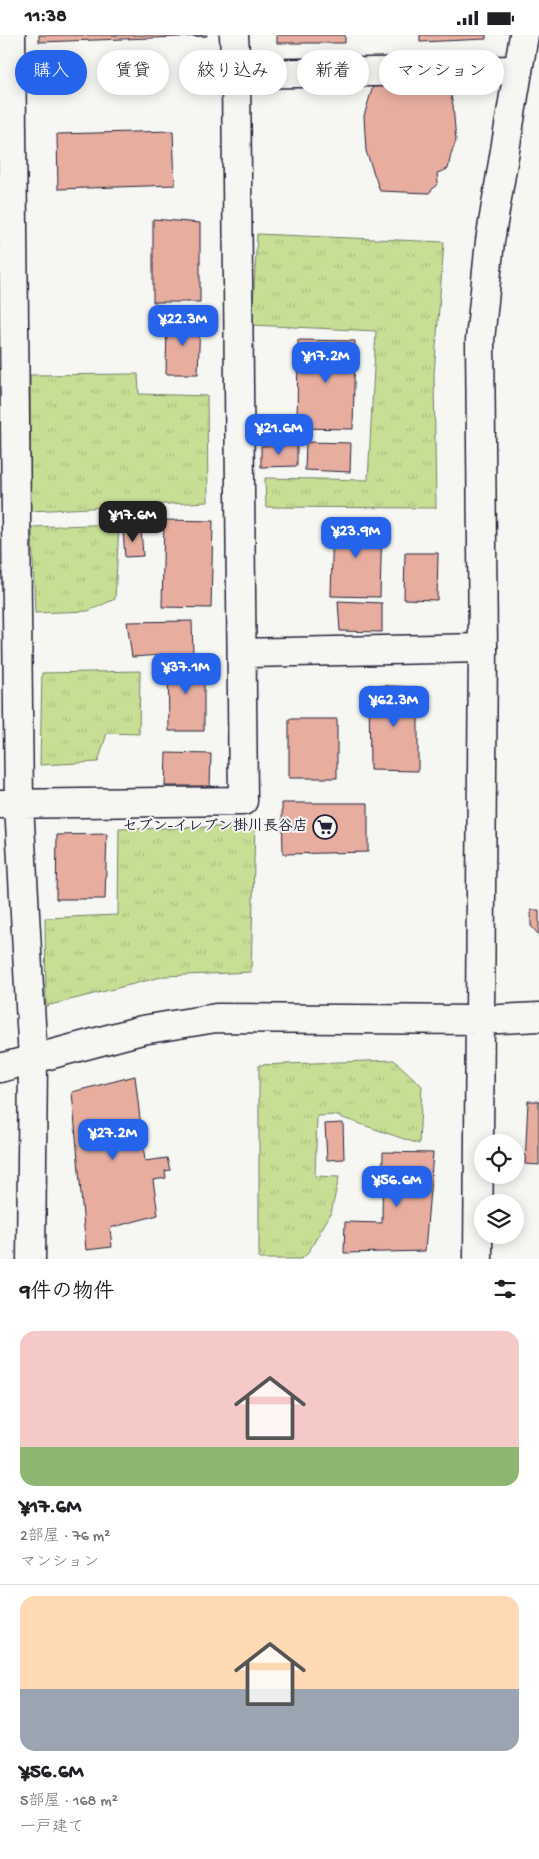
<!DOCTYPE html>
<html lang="ja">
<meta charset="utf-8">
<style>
:root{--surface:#fff;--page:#f6f6f6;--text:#202124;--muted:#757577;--line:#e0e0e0;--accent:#2563eb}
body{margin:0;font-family:"Gochi Hand","Klee One",sans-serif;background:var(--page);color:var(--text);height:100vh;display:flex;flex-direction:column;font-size:19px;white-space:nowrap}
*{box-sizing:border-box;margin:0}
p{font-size:16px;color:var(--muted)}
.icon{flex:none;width:28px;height:28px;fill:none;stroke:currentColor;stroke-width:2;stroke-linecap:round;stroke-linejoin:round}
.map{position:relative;height:1224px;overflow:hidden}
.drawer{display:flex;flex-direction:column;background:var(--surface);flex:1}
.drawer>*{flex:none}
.hud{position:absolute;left:15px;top:15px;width:510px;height:45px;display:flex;gap:10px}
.buttons{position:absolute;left:474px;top:1099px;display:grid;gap:10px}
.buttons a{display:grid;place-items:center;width:50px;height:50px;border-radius:50%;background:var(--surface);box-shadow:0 2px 12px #0003;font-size:25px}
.price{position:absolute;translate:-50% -42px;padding:0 11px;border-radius:10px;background:var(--accent);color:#fff;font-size:16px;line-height:32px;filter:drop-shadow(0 1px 2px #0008)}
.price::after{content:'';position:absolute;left:50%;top:30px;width:15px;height:11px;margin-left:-8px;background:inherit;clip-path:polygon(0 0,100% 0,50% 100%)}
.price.selected{background:#222;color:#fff}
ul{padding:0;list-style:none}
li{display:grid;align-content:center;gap:10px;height:265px;padding:0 20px}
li+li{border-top:1px solid var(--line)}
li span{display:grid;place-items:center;height:155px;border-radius:15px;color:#555}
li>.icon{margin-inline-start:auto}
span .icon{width:90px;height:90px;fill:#fffc;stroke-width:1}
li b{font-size:21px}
h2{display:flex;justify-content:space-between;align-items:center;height:60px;padding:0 20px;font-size:21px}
.tag{padding:0 18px;border-radius:22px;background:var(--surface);box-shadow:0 2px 12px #0003;font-size:18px;line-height:45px}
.tag.selected{background:var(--accent);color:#fff}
.status{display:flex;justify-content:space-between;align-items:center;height:35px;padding:0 25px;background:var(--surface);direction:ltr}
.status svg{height:14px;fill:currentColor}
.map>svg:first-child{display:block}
.grass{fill:url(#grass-tufts);stroke:#748068}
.building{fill:#e7aea0;stroke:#22223b}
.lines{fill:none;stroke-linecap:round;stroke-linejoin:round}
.minor-casing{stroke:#22223b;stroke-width:31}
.tertiary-casing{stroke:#22223b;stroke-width:31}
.minor{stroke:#f6f6f2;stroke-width:28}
.tertiary{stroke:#f6f6f2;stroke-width:28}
.labels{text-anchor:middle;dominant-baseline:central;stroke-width:4;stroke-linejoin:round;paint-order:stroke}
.poi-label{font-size:15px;font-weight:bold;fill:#22223b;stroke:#f6f6f2;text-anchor:end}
</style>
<div class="status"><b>11:38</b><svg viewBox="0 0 49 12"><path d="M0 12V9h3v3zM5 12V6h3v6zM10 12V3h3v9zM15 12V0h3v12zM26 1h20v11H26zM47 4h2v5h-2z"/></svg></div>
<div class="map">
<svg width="539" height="1224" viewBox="0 0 539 1224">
<defs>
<pattern id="grass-tufts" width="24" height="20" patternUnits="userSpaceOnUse" patternTransform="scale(1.25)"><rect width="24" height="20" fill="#c7df95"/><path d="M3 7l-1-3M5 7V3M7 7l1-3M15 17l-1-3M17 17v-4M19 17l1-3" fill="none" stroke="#abbf81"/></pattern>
</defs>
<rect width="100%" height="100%" fill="#f6f6f2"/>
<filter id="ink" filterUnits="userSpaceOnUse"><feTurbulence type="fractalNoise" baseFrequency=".02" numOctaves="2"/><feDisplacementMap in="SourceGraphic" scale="10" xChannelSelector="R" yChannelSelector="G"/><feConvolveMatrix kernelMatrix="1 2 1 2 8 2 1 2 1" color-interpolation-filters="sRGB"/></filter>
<g filter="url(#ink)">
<path class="grass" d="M 257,199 L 444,207 L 434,339 L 436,473 L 266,472 L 265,443 L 368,445 L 376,296 L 252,290 Z
M 138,339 L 139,359 L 207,361 L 208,467 L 30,476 L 30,340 Z
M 119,489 L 115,564 L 88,576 L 35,578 L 32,492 Z
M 140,636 L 139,699 L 107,698 L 98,727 L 40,730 L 42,638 Z
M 255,791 L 251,937 L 165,941 L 46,971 L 45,883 L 118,880 L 119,794 Z
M 394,1025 L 422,1051 L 419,1109 L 334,1080 L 317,1081 L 315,1141 L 339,1142 L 331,1178 L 308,1218 L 301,1224 L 259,1224 L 259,1030 Z"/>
<path class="building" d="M 39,0 L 207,0 L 207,1 L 39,7 Z
M 277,0 L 345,0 L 345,8 L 277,8 Z
M 420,0 L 486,0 L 486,4 L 420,7 Z
M 435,40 L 438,57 L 450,57 L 453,70 L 456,106 L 451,119 L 448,134 L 437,138 L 438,148 L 429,158 L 380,156 L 366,116 L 364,81 L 373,51 Z
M 173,96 L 175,150 L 58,154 L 57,99 Z
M 153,184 L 200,188 L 200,267 L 153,267 Z
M 167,285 L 200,286 L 198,339 L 166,339 Z
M 298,305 L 355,306 L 353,394 L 297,393 Z
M 306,407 L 351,408 L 350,437 L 305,435 Z
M 297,410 L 297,431 L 261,432 L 261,411 Z
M 164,485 L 213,486 L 211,573 L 162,572 Z
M 333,486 L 382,487 L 380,562 L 331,561 Z
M 141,494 L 143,521 L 125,522 L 123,495 Z
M 405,518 L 438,518 L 437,565 L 404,564 Z
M 338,566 L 382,568 L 382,597 L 340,596 Z
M 192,586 L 193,618 L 132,622 L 127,587 Z
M 168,624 L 204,624 L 204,696 L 169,696 Z
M 369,650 L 418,652 L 418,736 L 370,735 Z
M 289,684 L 337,684 L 337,743 L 289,743 Z
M 166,718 L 211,719 L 210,751 L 165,751 Z
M 282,768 L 368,768 L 368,817 L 283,819 Z
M 107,799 L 105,864 L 56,864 L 57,800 Z
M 531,875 L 539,875 L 539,900 L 531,891 Z
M 135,1041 L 145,1126 L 167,1123 L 170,1135 L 165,1136 L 166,1143 L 153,1145 L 158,1180 L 110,1193 L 112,1212 L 86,1215 L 72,1057 Z
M 528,1066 L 539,1066 L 539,1130 L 525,1129 Z
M 343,1088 L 344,1124 L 327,1125 L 325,1089 Z
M 383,1117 L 433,1118 L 425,1216 L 344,1218 L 345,1187 L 382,1188 Z"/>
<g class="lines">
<g class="minor-casing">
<path id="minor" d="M 11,0 L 19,770 L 33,1025 L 31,1224
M 236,39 L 518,35
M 242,618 L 483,613
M 1,769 L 243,766 L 236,39 L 234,0"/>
</g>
<g class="tertiary-casing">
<path id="tertiary" d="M 0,1033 L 142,995 L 216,983 L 480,985 L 539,982
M 478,1224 L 483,613 L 480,305 L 490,206 L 524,0"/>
</g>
<use href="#minor" class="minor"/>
<use href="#tertiary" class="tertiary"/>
</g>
</g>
<defs>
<g id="supermarket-ring" transform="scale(1.25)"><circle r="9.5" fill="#f6f6f2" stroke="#22223b" stroke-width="1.5"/><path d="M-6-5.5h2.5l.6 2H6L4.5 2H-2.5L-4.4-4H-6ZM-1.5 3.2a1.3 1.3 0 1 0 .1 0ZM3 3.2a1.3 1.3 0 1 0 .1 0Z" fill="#22223b"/></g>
</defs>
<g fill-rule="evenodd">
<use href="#supermarket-ring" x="325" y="792"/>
</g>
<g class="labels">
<g class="poi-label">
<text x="308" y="792">セブン−イレブン掛川長谷店</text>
</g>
</g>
</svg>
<div class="buttons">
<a><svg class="icon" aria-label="locate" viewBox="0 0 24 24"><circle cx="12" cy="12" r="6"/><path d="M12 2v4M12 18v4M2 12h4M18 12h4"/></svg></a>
<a><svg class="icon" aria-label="layers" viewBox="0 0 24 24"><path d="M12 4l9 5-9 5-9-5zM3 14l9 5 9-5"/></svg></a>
</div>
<b class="price" style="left:183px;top:312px">¥22.3M</b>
<b class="price" style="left:326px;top:349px">¥17.2M</b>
<b class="price" style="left:279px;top:421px">¥21.6M</b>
<b class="price selected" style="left:133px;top:508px">¥17.6M</b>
<b class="price" style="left:356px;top:524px">¥23.9M</b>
<b class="price" style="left:186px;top:660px">¥37.1M</b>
<b class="price" style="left:394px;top:693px">¥62.3M</b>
<b class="price" style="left:113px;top:1126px">¥27.2M</b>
<b class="price" style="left:397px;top:1173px">¥56.6M</b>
<div class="hud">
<a class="tag selected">購入</a>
<a class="tag">賃貸</a>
<a class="tag">絞り込み</a>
<a class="tag">新着</a>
<a class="tag">マンション</a>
</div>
</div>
<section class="drawer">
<h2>9件の物件<svg class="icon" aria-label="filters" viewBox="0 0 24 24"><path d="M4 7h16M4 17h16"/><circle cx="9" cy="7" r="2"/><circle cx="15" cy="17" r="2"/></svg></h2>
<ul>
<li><span style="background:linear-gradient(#f6c9c9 75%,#8fb573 0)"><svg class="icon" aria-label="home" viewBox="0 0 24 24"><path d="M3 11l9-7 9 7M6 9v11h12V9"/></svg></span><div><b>¥17.6M</b><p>2部屋 · 76 m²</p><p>マンション</p></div></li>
<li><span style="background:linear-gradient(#ffd9b3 60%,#9aa5b1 0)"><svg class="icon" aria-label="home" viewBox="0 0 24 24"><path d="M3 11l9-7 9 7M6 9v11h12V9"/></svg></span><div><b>¥56.6M</b><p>5部屋 · 168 m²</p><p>一戸建て</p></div></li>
</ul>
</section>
